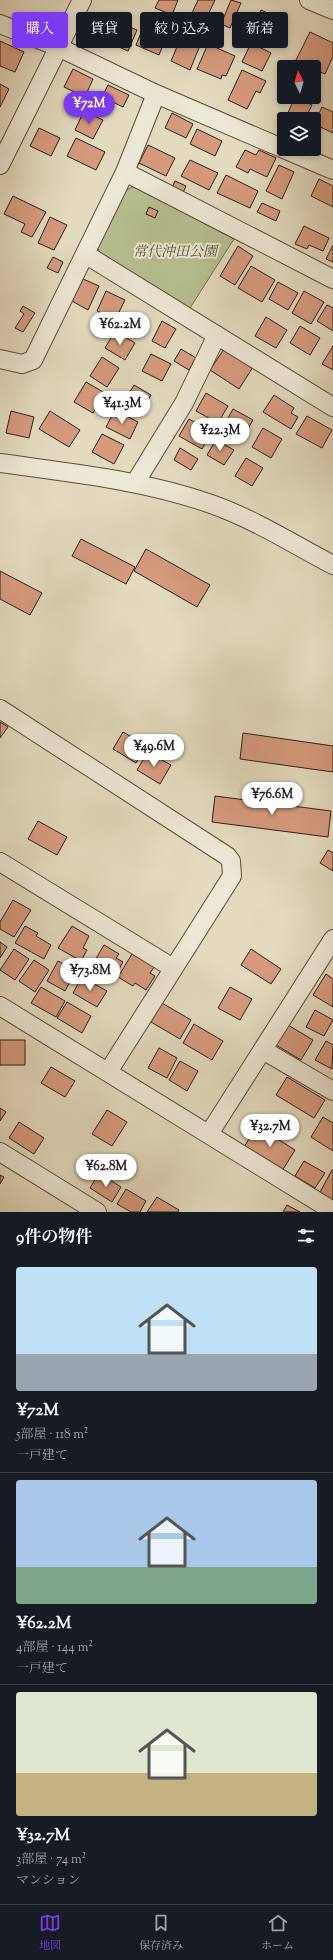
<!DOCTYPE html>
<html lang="ja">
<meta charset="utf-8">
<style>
:root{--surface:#171b24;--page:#242831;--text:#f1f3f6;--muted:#9ea1a6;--line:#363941;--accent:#7c3aed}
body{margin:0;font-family:"Sorts Mill Goudy","Noto Serif JP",serif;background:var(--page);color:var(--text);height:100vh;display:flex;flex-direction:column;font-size:15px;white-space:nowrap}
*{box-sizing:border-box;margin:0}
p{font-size:13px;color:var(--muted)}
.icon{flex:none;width:22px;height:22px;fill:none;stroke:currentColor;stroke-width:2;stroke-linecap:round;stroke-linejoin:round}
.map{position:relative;height:1212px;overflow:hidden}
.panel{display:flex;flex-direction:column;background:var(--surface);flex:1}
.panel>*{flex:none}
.hud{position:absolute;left:12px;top:12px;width:309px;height:36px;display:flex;gap:8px}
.needle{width:26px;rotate:355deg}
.controls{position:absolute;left:277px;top:60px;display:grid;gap:8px}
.controls a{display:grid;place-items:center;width:44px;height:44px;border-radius:4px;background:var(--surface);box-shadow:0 2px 6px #0003;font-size:20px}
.price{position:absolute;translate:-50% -34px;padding:0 9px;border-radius:14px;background:#fff;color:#222;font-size:13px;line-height:26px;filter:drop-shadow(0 1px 2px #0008)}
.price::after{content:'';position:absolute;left:50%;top:24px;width:12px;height:9px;margin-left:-6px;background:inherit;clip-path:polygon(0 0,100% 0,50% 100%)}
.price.active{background:var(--accent);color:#fff}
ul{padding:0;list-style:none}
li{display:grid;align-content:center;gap:8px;height:212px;padding:0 16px}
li+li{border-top:1px solid var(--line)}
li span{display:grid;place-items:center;height:124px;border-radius:4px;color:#555}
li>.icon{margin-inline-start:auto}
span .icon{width:72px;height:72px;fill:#fffc;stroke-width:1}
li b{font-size:17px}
h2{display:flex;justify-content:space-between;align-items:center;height:48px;padding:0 16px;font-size:17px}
.tag{padding:0 14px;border-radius:4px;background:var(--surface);box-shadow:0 2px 6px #0003;font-size:14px;line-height:36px}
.tag.active{background:var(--accent);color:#fff}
.tab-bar{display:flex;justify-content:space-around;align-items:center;height:56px;border-top:1px solid var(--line);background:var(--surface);font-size:11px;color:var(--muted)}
.tab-bar a{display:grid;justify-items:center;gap:2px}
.tab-bar .active{color:var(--accent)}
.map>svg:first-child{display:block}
.green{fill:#b6bf90;stroke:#717052}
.building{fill:#d69b7f;stroke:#2c2014}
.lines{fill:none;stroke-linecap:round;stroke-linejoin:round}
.minor-casing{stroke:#5a4e3f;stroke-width:20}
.minor{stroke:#ede7d5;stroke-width:18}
.labels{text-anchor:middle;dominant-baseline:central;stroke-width:4;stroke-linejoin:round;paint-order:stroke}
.park-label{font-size:14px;font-style:italic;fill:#555039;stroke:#ede7d5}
</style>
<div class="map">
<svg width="333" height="1212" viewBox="0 0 333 1212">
<rect width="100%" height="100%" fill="#e4dabf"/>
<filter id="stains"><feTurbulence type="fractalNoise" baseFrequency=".005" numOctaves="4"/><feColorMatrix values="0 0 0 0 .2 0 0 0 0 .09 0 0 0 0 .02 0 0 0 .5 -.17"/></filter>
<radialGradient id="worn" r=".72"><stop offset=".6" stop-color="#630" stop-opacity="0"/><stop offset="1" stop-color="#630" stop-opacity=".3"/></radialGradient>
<path class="green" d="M 135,186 L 234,239 L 190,308 L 101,256 L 98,248 L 126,190 Z"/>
<path class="building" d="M 159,0 L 178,0 L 172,15 L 155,8 Z
M 198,0 L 215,0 L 206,19 L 192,13 Z
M 231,0 L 241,3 L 230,28 L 221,24 Z
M 261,10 L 274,16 L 267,31 L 254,25 Z
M 100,14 L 137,30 L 128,51 L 91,35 Z
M 145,23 L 168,33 L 159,55 L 136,45 Z
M 251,29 L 266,36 L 263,44 L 247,37 Z
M 310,32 L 333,43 L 333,56 L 325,74 L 314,69 L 314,67 L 310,67 L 296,60 Z
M 182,35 L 201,43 L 190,70 L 171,61 Z
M 0,41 L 24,52 L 15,72 L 0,66 Z
M 251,43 L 271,53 L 262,71 L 242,62 Z
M 208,44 L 235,56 L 226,76 L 222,75 L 221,79 L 197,69 Z
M 73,69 L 93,79 L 85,97 L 64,87 Z
M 242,70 L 266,81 L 260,93 L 256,91 L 247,109 L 228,100 Z
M 0,84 L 9,89 L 0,107 Z
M 108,85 L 129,95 L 123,107 L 102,97 Z
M 295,97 L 312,105 L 305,119 L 295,119 L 287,115 Z
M 322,107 L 333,112 L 333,133 L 314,124 Z
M 84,111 L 103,120 L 93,139 L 75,130 Z
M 172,113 L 193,124 L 186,138 L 165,128 Z
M 39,128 L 60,138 L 51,156 L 30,146 Z
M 197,129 L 222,141 L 215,156 L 190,144 Z
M 76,138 L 105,152 L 96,170 L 67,156 Z
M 148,145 L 175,158 L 166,176 L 139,163 Z
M 245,150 L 256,155 L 259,150 L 276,158 L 267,177 L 250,169 L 248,173 L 236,167 Z
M 190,160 L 218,173 L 209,190 L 181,176 Z
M 279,165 L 294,172 L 282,199 L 266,191 Z
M 226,175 L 258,191 L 250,208 L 217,193 Z
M 319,179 L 333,186 L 333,207 L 311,196 Z
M 175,181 L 186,186 L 181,197 L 170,192 Z
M 13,196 L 46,212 L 32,237 L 21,232 L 25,224 L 4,214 Z
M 262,203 L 280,211 L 276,221 L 257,212 Z
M 149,207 L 158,211 L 155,218 L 146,214 Z
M 50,217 L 67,225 L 54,250 L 38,243 Z
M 304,226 L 329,238 L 323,251 L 309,245 L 307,249 L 295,244 Z
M 333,245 L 333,262 L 326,259 Z
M 238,246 L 253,256 L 235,285 L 220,276 Z
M 53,257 L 63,262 L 58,273 L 47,268 Z
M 251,266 L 275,280 L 262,302 L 238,288 Z
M 83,279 L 99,286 L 88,310 L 72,301 Z
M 278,282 L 298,293 L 288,310 L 269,299 Z
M 106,291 L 125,300 L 115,320 L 97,311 Z
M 304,291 L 324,302 L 311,324 L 292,313 Z
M 327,305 L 333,308 L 333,331 L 317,321 Z
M 23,306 L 35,313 L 23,332 L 15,328 L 24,314 L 20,311 Z
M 266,317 L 287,330 L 276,348 L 255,336 Z
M 162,321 L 176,329 L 165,348 L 152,341 Z
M 300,326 L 320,338 L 310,355 L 290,343 Z
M 115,331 L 135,343 L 125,360 L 105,348 Z
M 333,346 L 333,370 L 322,364 Z
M 181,349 L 196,358 L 189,370 L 174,361 Z
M 224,349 L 253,367 L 239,389 L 210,370 Z
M 151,354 L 171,364 L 162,381 L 142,371 Z
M 102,357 L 119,368 L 107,387 L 90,376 Z
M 86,382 L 105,393 L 93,413 L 74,402 Z
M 134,385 L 151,395 L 142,411 L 125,400 Z
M 206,393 L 228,406 L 218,423 L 196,411 Z
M 274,395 L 294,408 L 291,413 L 298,417 L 291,429 L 263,412 Z
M 233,409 L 253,420 L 242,439 L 223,427 Z
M 115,410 L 138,422 L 130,439 L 106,427 Z
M 11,411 L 34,417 L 29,438 L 6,433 Z
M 50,411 L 80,430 L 69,447 L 39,429 Z
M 307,416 L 332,430 L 322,448 L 296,434 Z
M 189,419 L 212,432 L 202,449 L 179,436 Z
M 263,428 L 282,439 L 271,458 L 252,447 Z
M 102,434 L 124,445 L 114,464 L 92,452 Z
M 216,440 L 234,450 L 224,465 L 207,455 Z
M 180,448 L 198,459 L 191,470 L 174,460 Z
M 246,458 L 263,468 L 252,486 L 235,476 Z
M 81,539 L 135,567 L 126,584 L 72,556 Z
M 146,549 L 210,585 L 197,607 L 134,571 Z
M 0,571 L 42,593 L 30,615 L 0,599 Z
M 0,722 L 8,727 L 0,738 Z
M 123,732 L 146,745 L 136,763 L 113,749 Z
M 243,733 L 333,746 L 333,772 L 240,759 Z
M 148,752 L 171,765 L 160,784 L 137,770 Z
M 215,796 L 331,811 L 328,837 L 212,822 Z
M 38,821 L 67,837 L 57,855 L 28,839 Z
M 328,850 L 333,853 L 333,871 L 320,863 Z
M 13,900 L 31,910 L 14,937 L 0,929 L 0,922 Z
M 25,926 L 38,933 L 36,936 L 51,945 L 44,959 L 15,943 Z
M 72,926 L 89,936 L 83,948 L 87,950 L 81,961 L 58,948 Z
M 0,942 L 7,947 L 0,958 Z
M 104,945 L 119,954 L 116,958 L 123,962 L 113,980 L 91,967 Z
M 14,949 L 29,959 L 15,980 L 0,970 Z
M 251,949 L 281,969 L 271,984 L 241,965 Z
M 132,954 L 154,967 L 150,973 L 155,976 L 146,990 L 135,983 L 133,986 L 118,977 Z
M 34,960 L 49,970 L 35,992 L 19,981 Z
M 58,961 L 76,971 L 65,991 L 47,981 Z
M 326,974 L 333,979 L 333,1007 L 313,995 Z
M 82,977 L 107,991 L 97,1007 L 73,993 Z
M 41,987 L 65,1001 L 56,1017 L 31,1003 Z
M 230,987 L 252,999 L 240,1020 L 218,1008 Z
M 67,1002 L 91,1016 L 82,1033 L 57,1018 Z
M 162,1003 L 191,1020 L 180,1039 L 151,1022 Z
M 315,1010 L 333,1020 L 324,1036 L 306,1027 Z
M 194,1024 L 223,1041 L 212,1060 L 183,1043 Z
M 288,1025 L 313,1040 L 301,1060 L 276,1045 Z
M 0,1040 L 25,1040 L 25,1065 L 0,1065 Z
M 326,1041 L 333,1045 L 332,1069 L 315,1060 Z
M 159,1048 L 177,1058 L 167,1078 L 148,1068 Z
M 180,1061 L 198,1071 L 187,1091 L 169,1080 Z
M 51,1067 L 75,1081 L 65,1097 L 41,1083 Z
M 287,1077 L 325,1100 L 314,1118 L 276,1095 Z
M 0,1108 L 6,1112 L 0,1121 Z
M 107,1110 L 127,1122 L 112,1146 L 92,1134 Z
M 323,1117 L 333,1123 L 333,1151 L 311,1137 Z
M 19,1122 L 44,1138 L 34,1154 L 9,1138 Z
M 257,1126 L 295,1150 L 282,1171 L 244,1147 Z
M 304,1161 L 325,1173 L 315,1188 L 295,1176 Z
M 332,1170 L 333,1171 L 333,1202 L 319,1194 Z
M 99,1173 L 121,1187 L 112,1202 L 90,1188 Z
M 0,1175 L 4,1177 L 0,1184 Z
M 126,1189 L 146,1201 L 140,1212 L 131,1212 L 117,1204 Z
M 157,1197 L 179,1210 L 178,1212 L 147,1212 Z
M 287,1205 L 300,1212 L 283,1212 Z"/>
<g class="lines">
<g class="minor-casing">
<path id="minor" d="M 309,0 L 333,10
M 0,24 L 58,47 L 156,94 L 284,149
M 284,149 L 333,170
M 0,165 L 82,0
M 125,172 L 333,279
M 85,254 L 333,407
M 0,359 L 22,364 L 33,360 L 125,172 L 156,94
M 0,463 C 71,473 143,480 211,504 C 254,519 293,544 333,565
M 135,483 L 184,403 L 217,335
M 0,709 L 227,856 L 231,861 L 232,876 L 108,1072
M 0,862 L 173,968
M 0,1006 L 333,1211
M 263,1050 L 333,1091
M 209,1134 L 333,939
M 0,1152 L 97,1212"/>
</g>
<use href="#minor" class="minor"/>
</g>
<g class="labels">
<g class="park-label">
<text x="175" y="253">常代沖田公園</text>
</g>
</g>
<rect width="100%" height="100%" filter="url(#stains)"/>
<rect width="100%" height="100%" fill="url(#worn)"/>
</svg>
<div class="controls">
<a><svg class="needle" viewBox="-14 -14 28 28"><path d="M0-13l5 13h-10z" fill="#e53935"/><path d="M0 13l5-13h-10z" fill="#9ea1a6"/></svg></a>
<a><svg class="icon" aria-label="layers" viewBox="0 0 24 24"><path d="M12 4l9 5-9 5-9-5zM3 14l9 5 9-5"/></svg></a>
</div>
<b class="price active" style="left:89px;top:125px">¥72M</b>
<b class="price" style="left:120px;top:346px">¥62.2M</b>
<b class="price" style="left:122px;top:425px">¥41.3M</b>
<b class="price" style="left:220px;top:452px">¥22.3M</b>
<b class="price" style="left:154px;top:768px">¥49.6M</b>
<b class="price" style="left:272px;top:816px">¥76.6M</b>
<b class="price" style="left:90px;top:992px">¥73.8M</b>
<b class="price" style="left:270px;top:1148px">¥32.7M</b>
<b class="price" style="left:106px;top:1188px">¥62.8M</b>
<div class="hud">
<a class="tag active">購入</a>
<a class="tag">賃貸</a>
<a class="tag">絞り込み</a>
<a class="tag">新着</a>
</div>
</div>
<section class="panel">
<h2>9件の物件<svg class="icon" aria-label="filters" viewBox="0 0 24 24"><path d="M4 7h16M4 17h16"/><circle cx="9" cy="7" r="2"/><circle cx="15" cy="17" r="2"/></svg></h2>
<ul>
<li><span style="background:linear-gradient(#bfe0f5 70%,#9aa5b1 0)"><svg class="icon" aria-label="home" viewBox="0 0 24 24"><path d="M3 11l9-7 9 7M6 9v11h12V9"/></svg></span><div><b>¥72M</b><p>5部屋 · 118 m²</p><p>一戸建て</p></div></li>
<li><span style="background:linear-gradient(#a9c7e8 70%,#7fa58c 0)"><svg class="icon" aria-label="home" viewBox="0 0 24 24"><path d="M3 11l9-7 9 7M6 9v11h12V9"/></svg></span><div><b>¥62.2M</b><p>4部屋 · 144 m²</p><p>一戸建て</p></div></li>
<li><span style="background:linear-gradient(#dfe7d0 65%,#c2b280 0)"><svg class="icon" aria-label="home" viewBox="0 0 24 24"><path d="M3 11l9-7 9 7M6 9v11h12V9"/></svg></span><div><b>¥32.7M</b><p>3部屋 · 74 m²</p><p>マンション</p></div></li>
</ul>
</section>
<nav class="tab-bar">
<a class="active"><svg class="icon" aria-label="map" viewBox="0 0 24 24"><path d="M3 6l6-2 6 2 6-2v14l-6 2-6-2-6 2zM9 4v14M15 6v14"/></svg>地図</a>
<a><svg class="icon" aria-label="saved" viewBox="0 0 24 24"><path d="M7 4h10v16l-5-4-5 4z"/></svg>保存済み</a>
<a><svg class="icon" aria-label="home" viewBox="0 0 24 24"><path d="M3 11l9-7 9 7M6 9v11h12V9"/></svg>ホーム</a>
</nav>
